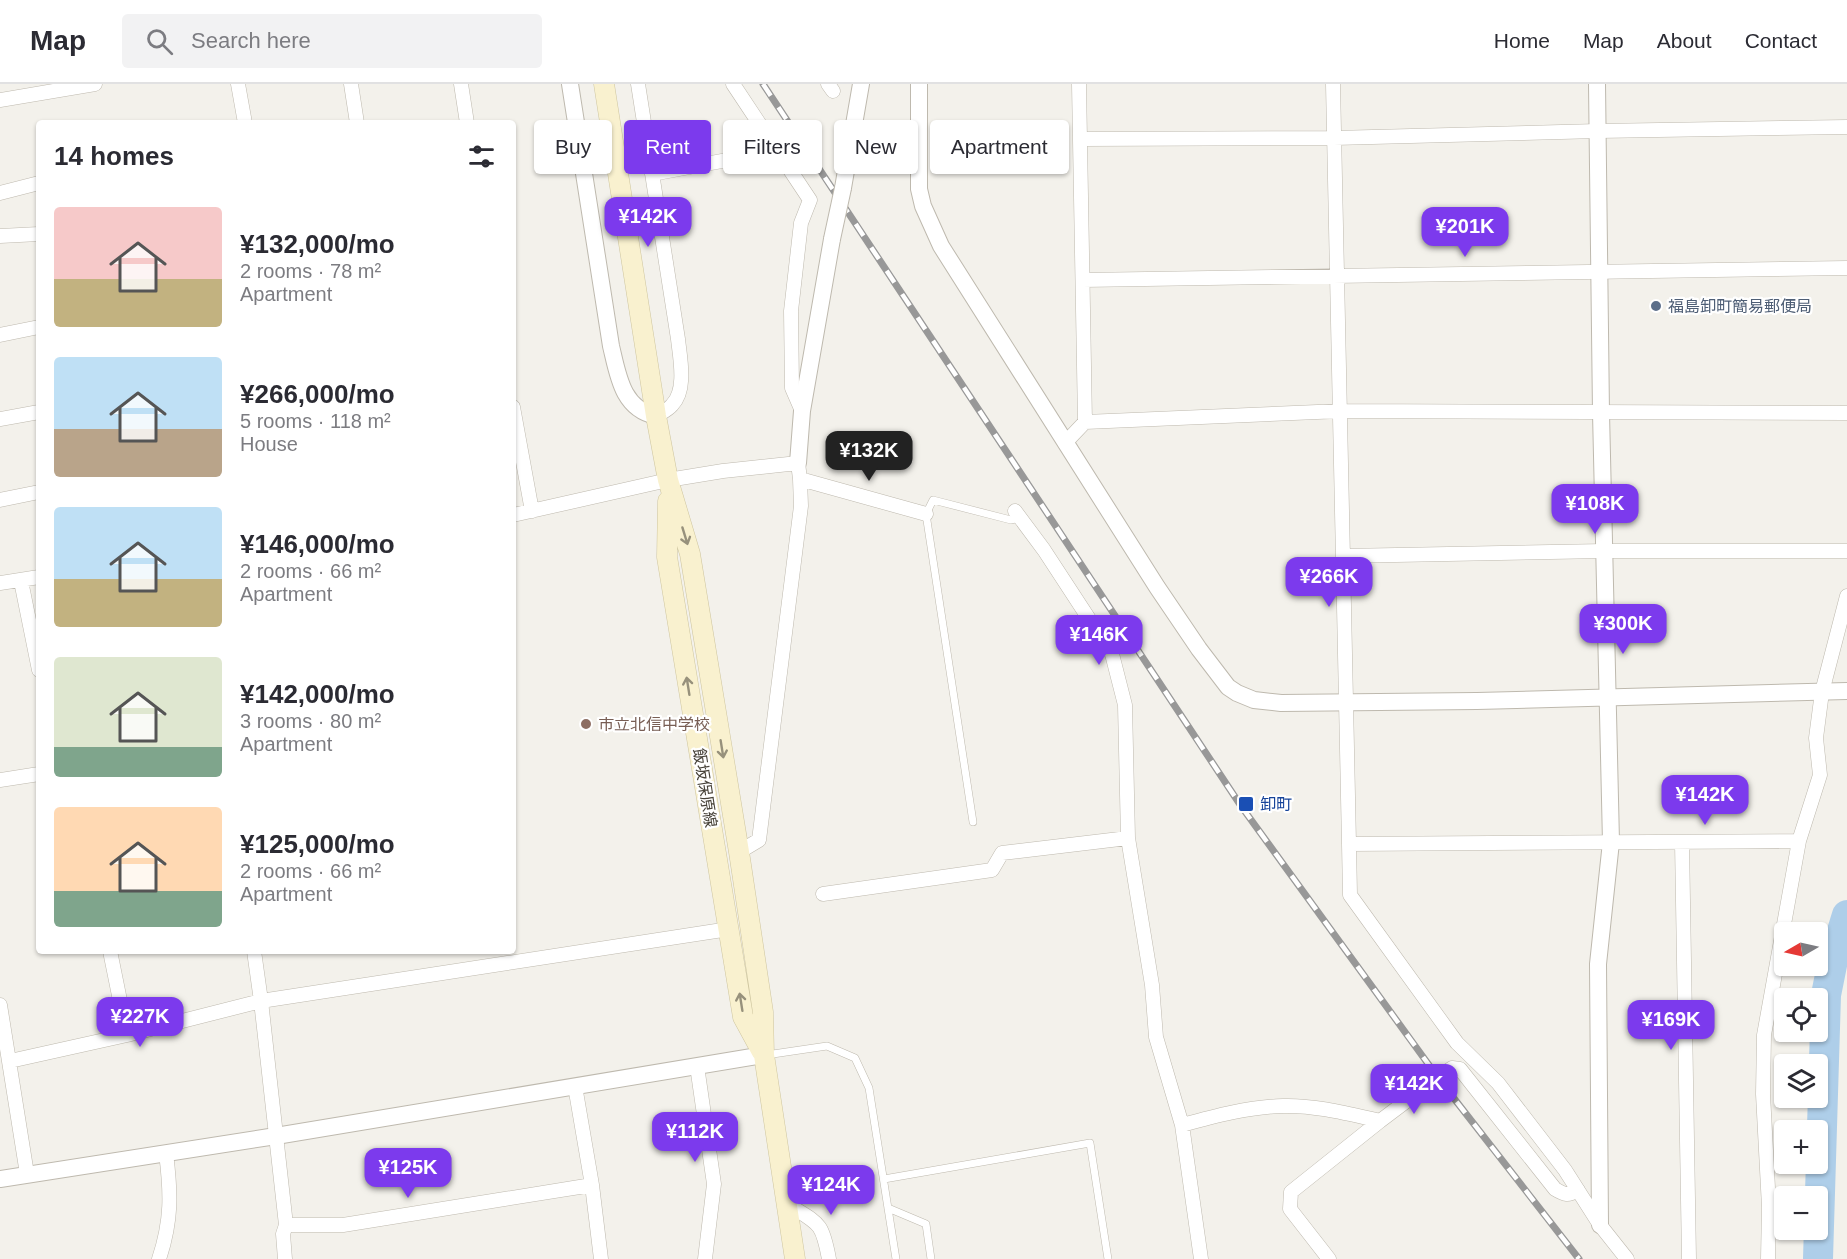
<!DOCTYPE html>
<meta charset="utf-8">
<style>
:root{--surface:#fff;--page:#f2f2f3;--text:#2b2b33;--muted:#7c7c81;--line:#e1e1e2;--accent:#7c3aed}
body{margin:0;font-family:Arial,"Noto Sans JP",sans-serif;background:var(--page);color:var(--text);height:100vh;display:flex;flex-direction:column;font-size:22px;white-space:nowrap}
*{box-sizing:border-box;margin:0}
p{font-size:20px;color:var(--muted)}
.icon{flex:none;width:33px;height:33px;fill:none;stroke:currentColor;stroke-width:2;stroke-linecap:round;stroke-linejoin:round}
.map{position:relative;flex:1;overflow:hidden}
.details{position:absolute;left:36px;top:36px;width:480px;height:834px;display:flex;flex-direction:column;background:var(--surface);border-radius:6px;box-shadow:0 2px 4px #0004}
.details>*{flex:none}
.top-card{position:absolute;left:534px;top:36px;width:570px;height:54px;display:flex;gap:12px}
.needle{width:39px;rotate:261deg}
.controls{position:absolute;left:1774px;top:838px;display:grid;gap:12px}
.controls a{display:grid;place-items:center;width:54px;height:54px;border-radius:6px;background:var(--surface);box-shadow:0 2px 4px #0004;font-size:30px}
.price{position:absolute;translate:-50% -51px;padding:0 14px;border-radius:12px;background:var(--accent);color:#fff;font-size:20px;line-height:39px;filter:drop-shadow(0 2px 3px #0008)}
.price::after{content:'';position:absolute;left:50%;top:36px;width:18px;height:14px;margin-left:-9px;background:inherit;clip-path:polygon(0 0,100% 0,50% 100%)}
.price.current{background:#222;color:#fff}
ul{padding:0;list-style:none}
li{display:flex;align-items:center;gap:18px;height:150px;padding:0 18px}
li span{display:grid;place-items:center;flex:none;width:168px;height:120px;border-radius:6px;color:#555}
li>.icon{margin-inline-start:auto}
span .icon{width:72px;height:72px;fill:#fffc;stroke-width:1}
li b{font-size:26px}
h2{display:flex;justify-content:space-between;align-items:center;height:72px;padding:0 18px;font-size:26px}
.pill{padding:0 21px;border-radius:6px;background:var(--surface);box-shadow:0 2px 4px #0004;font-size:21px;line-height:54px}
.pill.current{background:var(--accent);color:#fff}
header{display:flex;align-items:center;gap:36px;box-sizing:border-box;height:84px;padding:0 30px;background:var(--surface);border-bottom:2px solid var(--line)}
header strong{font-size:28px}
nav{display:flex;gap:33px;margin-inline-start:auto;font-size:21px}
.search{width:420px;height:54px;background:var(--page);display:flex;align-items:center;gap:15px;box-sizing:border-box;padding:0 21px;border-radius:6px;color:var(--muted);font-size:22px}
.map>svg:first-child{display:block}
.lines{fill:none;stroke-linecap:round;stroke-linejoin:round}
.river{stroke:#aecee9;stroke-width:30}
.service-casing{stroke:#beb9ae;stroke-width:8}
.minor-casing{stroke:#beb9ae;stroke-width:15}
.tertiary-casing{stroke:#beb9ae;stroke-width:18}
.secondary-casing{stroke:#cec59f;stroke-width:21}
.service{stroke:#fff;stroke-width:7}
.minor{stroke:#fff;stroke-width:14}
.tertiary{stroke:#fff;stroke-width:16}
.secondary{stroke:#f9f1cf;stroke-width:20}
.rail-casing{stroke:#989898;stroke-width:7}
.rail{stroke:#fff;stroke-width:4.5;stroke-dasharray:14;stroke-linecap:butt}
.tertiary-bridge-casing{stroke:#beb9ae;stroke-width:18;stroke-linecap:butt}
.tertiary-bridge{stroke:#fff;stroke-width:16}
.oneway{stroke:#97917c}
.service-dot{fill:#5c6f8a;stroke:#fff;stroke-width:2}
.education-dot{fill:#8d6e63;stroke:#fff;stroke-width:2}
.transit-dot{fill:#1a4fb4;stroke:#fff;stroke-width:2}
.labels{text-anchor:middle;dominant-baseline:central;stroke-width:4.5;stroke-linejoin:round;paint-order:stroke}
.service-label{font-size:16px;fill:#4e5e75;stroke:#fff;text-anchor:start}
.education-label{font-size:16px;fill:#785e54;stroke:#fff;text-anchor:start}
.street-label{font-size:16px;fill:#474239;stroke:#fff}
.transit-label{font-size:16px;fill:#164399;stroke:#fff;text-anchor:start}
</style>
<header>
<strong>Map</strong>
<div class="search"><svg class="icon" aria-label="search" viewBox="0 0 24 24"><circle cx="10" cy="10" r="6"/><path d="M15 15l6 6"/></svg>Search here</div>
<nav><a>Home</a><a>Map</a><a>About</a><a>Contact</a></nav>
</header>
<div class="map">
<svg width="1847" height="1175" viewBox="0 0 1847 1175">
<rect width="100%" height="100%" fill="#f3f1eb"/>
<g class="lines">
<path class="river" d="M 1818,1175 L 1826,911 L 1833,876 L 1847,831"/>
<g class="service-casing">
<path id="service" d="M 973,738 L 926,430 L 933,416 L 1011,436 L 1020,434
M 766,971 L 827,962 L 855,974 L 869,1004 L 896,1175
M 884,1095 L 1090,1059 L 1108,1175
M 888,1124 L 926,1140 L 931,1175"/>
</g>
<g class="minor-casing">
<path id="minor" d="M 238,0 L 245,39
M 351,0 L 357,39
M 461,0 L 467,39
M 638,0 L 678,255 C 680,274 687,306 672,321 C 668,326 661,329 656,332
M 733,0 L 810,116 L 801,139 L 791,227 L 792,304 L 802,327
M 828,0 L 833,7
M 1333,0 L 1349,760 L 1799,757
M 0,16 L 95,0
M 1081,55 L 1334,54 L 1598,47 L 1847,43
M 652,90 L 776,67
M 0,109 L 39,99
M 0,152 L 39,150
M 1083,196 L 1847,184
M 0,251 L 39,243
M 513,323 L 532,427
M 0,335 L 39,328
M 1085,338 L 1341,327 L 1847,329
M 1065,359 L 1085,338 L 1079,0
M 0,416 L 39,408
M 1015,427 L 1044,466 L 1112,570 L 1125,621 L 1128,754
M 513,431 L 668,396 L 723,387 L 798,379 L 800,395 L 926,430
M 1344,472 L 1604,467 L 1847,467
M 21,497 L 39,586
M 0,499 L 39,493
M 0,696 L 39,690
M 1682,758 L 1689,1175
M 1349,760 L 1350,811 L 1457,959 L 1498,999 L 1565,1086 L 1600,1141 L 1627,1175
M 739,768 L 759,756 L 801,422 L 800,395
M 823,810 L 992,786 L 1002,769 L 1128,754 L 1152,901 L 1156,953 L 1182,1041 L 1201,1175
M 110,867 L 127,951
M 254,867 L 261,917 L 729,845
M 0,921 L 27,1090
M 10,977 L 127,951 L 261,917 L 286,1141 L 343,1141 L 592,1101
M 697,982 L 714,1100 L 705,1175
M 1443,990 L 1452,984 L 1460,985 L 1555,1105 C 1565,1111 1568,1112 1578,1106
M 575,1002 L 592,1101 L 601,1175
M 1380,1037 L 1429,1000
M 1182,1041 C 1215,1032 1248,1023 1283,1022 C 1315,1021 1349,1030 1380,1037 L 1291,1108 L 1290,1125 L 1329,1175
M 787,1120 C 819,1140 822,1137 829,1175
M 159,1175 C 172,1136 171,1109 166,1069
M 285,1175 L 283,1150 L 286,1141
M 1768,1175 L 1769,1123 L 1763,1010 L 1764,951 L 1799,757 L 1820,691 L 1816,654 L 1822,608 L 1847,512"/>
</g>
<g class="tertiary-casing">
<path id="tertiary" d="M 570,0 L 611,262 C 618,291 622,325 656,332
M 919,0 L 919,105 L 923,122 L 941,162 L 1157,503 L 1199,565 L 1228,603 L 1237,609 L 1254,616 L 1281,619 L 1477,617 L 1847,607
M 1597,0 L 1601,329 L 1611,758 L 1598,880 L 1600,1141
M 843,104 L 861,0
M 798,379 L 802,327 L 832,155
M 0,1095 L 276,1052 L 764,971"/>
</g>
<g class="secondary-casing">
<path id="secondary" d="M 604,0 L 656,332 L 668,396 L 690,470 L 739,768 L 763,928 L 764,971 L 795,1175
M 668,417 L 667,473 L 743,933 L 762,968"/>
</g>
<use href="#service" class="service"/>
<use href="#minor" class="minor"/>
<use href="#tertiary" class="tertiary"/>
<use href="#secondary" class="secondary"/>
<g class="rail-casing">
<path id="rail" d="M 763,0 L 1241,722 L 1442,999 L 1579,1175"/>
</g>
<use href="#rail" class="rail"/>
<g class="tertiary-bridge-casing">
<path id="tertiary-bridge" d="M 832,155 L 843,104"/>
</g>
<use href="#tertiary-bridge" class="tertiary-bridge"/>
</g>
<defs><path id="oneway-shaft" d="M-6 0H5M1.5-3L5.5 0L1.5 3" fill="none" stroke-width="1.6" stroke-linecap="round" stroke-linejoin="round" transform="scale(1.5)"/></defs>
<g class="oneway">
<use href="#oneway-shaft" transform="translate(685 452) rotate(73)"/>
<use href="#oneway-shaft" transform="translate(688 602) rotate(-99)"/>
<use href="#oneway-shaft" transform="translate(722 665) rotate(81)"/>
<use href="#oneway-shaft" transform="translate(741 918) rotate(-99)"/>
</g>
<circle class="service-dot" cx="1656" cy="222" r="6"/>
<circle class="education-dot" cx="586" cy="640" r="6"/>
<rect class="transit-dot" x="1238" y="712" width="16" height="16" rx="3"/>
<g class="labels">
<g class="service-label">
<text x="1668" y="222">福島卸町簡易郵便局</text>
</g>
<g class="education-label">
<text x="598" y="640">市立北信中学校</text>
</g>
<g class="street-label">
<text transform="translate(705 704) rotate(81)">飯坂保原線</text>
</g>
<g class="transit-label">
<text x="1260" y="720">卸町</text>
</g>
</g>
</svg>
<div class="controls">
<a><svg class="needle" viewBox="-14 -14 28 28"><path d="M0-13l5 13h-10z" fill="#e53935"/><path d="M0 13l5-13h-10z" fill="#7c7c81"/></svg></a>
<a><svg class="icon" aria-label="locate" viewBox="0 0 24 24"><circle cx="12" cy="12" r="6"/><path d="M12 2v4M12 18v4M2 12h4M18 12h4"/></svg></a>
<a><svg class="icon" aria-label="layers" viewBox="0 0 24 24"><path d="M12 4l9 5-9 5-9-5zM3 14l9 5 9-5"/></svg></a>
<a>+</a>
<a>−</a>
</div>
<b class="price" style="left:648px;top:164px">¥142K</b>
<b class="price" style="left:1465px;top:174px">¥201K</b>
<b class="price current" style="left:869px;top:398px">¥132K</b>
<b class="price" style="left:1595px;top:451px">¥108K</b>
<b class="price" style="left:1329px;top:524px">¥266K</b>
<b class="price" style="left:1623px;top:571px">¥300K</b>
<b class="price" style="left:1099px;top:582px">¥146K</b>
<b class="price" style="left:1705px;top:742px">¥142K</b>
<b class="price" style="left:140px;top:964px">¥227K</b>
<b class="price" style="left:1671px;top:967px">¥169K</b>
<b class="price" style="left:1414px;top:1031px">¥142K</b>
<b class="price" style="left:695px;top:1079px">¥112K</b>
<b class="price" style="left:408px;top:1115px">¥125K</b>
<b class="price" style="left:831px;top:1132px">¥124K</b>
<div class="top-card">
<a class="pill">Buy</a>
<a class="pill current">Rent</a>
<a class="pill">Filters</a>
<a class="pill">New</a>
<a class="pill">Apartment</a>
</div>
<section class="details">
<h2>14 homes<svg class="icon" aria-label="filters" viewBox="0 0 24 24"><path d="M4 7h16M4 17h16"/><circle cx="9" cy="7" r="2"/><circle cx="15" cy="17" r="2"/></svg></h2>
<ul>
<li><span style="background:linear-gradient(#f6c9c9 60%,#c2b280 0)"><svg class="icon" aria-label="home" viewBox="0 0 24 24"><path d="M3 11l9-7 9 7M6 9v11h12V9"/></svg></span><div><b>¥132,000/mo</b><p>2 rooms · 78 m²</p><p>Apartment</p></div></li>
<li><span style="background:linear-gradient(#bfe0f5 60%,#b9a48a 0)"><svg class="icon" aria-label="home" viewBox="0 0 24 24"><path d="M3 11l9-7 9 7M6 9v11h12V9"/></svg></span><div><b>¥266,000/mo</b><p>5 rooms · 118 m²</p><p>House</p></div></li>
<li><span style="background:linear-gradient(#bfe0f5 60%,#c2b280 0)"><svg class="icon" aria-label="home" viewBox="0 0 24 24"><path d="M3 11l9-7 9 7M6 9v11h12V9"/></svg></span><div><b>¥146,000/mo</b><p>2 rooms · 66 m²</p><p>Apartment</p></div></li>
<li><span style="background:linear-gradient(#dfe7d0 75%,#7fa58c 0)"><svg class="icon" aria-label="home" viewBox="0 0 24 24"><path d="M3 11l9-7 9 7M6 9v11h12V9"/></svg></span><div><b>¥142,000/mo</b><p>3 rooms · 80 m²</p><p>Apartment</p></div></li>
<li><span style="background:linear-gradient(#ffd9b3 70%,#7fa58c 0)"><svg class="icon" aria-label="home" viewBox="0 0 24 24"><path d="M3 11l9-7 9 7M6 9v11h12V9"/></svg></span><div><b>¥125,000/mo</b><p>2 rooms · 66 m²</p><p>Apartment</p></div></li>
</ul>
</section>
</div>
